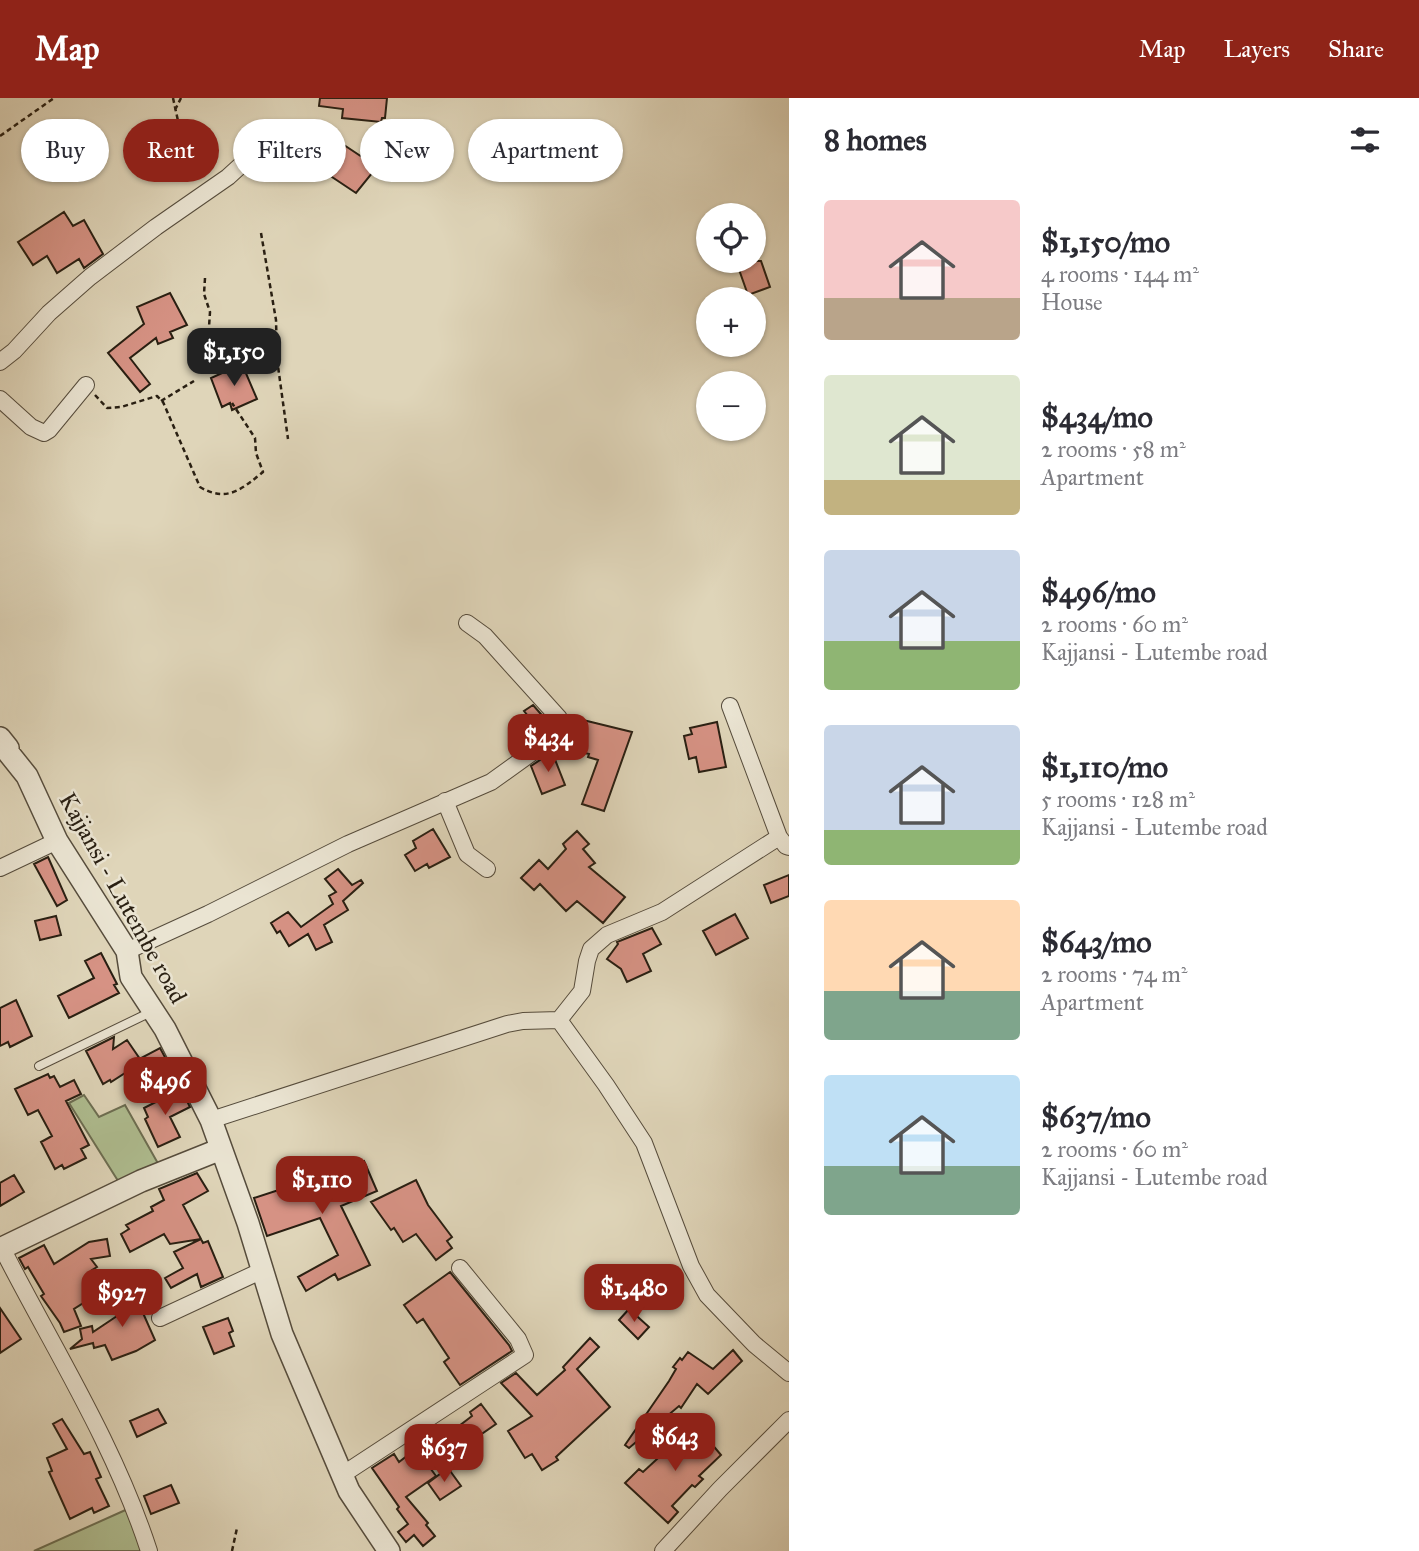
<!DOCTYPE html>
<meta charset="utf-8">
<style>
:root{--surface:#fff;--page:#f2f2f3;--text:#2b2b33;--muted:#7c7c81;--accent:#8f2418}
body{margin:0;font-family:"IM FELL Great Primer",serif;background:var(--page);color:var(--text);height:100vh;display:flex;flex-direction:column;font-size:26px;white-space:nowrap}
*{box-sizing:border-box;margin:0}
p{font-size:23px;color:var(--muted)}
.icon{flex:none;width:38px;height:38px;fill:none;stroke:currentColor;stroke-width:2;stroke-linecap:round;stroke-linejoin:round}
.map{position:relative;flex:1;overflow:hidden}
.details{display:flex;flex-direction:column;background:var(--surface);width:630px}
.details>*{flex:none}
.top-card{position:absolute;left:21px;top:21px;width:662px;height:63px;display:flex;gap:14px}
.fabs{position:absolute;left:696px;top:105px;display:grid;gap:14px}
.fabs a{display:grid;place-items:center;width:70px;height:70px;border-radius:50%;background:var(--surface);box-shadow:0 2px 5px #0004;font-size:35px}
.price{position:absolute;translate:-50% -60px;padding:0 16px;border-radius:14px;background:var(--accent);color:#fff;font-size:23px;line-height:46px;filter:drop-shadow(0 2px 4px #0008)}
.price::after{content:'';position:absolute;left:50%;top:42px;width:21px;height:16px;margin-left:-10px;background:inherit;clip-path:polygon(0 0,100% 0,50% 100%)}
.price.active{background:#222;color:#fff}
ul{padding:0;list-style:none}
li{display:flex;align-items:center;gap:21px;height:175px;padding:0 35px}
li span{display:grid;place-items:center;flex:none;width:196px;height:140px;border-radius:7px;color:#555}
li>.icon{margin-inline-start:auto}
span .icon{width:84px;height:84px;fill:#fffc;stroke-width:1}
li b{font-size:30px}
h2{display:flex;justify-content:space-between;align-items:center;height:84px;padding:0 35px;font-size:30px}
.chip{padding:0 24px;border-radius:32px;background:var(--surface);box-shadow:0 2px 5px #0004;font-size:24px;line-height:63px}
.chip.active{background:var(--accent);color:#fff}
header{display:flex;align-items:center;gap:42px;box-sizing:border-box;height:98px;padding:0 35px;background:var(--accent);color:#fff}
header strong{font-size:33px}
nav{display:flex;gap:38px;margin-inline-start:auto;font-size:24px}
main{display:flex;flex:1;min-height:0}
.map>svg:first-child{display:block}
.green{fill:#afbe91;stroke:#6c6e52;stroke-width:2}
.building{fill:#d69284;stroke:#291f12;stroke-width:2}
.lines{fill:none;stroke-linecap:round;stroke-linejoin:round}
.service-casing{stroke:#564c3c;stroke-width:10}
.minor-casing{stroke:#564c3c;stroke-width:18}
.tertiary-casing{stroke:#564c3c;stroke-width:24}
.path{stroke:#291f12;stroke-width:2.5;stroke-dasharray:5 3.5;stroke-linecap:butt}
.service{stroke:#eae4d2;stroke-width:8}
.minor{stroke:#eae4d2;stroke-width:16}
.tertiary{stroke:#eae4d2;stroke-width:21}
.labels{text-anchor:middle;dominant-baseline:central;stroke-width:5;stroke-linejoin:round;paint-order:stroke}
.street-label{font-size:24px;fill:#291f12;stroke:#eae4d2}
</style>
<header>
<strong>Map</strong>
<nav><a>Map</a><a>Layers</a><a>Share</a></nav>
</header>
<main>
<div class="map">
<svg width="789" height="1453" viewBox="0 0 789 1453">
<rect width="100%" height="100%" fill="#dfd5b9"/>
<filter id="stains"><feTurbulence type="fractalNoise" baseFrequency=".00286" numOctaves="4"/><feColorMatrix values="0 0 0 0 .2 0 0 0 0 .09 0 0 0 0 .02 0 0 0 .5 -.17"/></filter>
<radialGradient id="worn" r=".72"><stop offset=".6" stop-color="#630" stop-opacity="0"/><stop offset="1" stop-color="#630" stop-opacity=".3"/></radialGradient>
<path class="green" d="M 84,997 L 99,1019 L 125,1007 L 160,1069 L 120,1086 L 69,1005 Z
M 130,1410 L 142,1453 L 34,1453 Z"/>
<path class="building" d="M 320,0 L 387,0 L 385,20 L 382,20 L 381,24 L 342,20 L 343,11 L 319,8 Z
M 344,47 L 377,69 L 356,95 L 326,75 Z
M 64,114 L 73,128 L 84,122 L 103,156 L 84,170 L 79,161 L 57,175 L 47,158 L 33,167 L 18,144 Z
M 736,163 L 761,163 L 770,189 L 748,197 Z
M 170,195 L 187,227 L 170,234 L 173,240 L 158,246 L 156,240 L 130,260 L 150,286 L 140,294 L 108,255 L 144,226 L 137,209 Z
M 242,266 L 257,301 L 232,312 L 230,305 L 222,309 L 211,280 Z
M 533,607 L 547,623 L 537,638 L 526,646 L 518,634 L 522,632 L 517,625 L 528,618 L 524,613 Z
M 583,622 L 632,634 L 604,713 L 582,706 L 598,662 L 588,659 L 589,656 L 576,653 Z
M 717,624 L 726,669 L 699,674 L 696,659 L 689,661 L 684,638 L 692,636 L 690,630 Z
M 549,656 L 551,660 L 554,659 L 565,687 L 542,696 L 531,668 Z
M 433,731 L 450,759 L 429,770 L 427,766 L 415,773 L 405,757 L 416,750 L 413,743 Z
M 577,733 L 589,746 L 583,751 L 595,765 L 589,769 L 625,799 L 603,825 L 577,803 L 566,813 L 540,786 L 534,792 L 521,780 L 539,762 L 548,771 L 566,751 L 563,746 Z
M 48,759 L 67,802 L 57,808 L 34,766 Z
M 338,771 L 352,787 L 361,782 L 363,785 L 343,803 L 348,812 L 324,827 L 332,844 L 316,852 L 308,836 L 289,848 L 280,833 L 277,835 L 271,825 L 288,814 L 301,829 L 333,806 L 329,798 L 336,794 L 325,781 Z
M 789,777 L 789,798 L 771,805 L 764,787 Z
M 735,816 L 748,840 L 716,857 L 703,833 Z
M 56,818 L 61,837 L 40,842 L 35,823 Z
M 652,830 L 661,846 L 643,856 L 651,873 L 627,884 L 621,871 L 607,861 L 618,846 L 617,844 Z
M 101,855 L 117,886 L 114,887 L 119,895 L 69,920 L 58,898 L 94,880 L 85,863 Z
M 16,902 L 32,938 L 10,949 L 8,944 L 0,948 L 0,910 Z
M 114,939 L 113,951 L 127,942 L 142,964 L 111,984 L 110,982 L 103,986 L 86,953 Z
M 160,950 L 166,961 L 160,966 L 163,970 L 153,977 L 141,960 Z
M 48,976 L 50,980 L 54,978 L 60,989 L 74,982 L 81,996 L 66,1003 L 89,1047 L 81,1051 L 86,1060 L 64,1071 L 62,1067 L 55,1071 L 41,1044 L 52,1038 L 38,1012 L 28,1017 L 15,991 Z
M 181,991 L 190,1009 L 170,1019 L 180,1039 L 158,1049 L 145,1021 L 148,1019 L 144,1010 Z
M 364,1063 L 377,1093 L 341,1108 L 370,1167 L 338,1182 L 335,1176 L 306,1193 L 298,1179 L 338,1157 L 320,1120 L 267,1138 L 254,1100 L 337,1073 L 336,1068 L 351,1064 L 352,1068 Z
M 197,1075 L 208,1093 L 183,1107 L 201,1141 L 170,1146 L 164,1136 L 130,1154 L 121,1136 L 129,1131 L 126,1127 L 153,1113 L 151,1109 L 164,1102 L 159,1091 Z
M 14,1077 L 24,1094 L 0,1108 L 0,1085 Z
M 416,1082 L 428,1107 L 452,1139 L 447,1143 L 452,1150 L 436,1162 L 416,1136 L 403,1144 L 394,1130 L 391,1132 L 371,1104 Z
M 107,1141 L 110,1158 L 91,1161 L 97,1169 L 92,1172 L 104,1192 L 74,1211 L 81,1228 L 64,1234 L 60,1225 L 41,1198 L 44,1196 L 28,1169 L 25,1171 L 19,1160 L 44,1147 L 54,1166 L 89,1144 Z
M 201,1141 L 203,1145 L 208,1143 L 223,1179 L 201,1189 L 197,1176 L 171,1190 L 165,1180 L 183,1170 L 174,1154 Z
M 450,1174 L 509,1247 L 512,1253 L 460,1287 L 444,1264 L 449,1260 L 423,1221 L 417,1225 L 404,1207 Z
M 136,1190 L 146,1213 L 143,1215 L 155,1242 L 136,1253 L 112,1262 L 105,1247 L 94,1250 L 93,1245 L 70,1251 L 82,1241 L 80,1231 L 92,1228 L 93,1234 L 123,1214 L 116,1199 Z
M 0,1210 L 21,1241 L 0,1255 Z
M 629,1211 L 649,1229 L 638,1241 L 619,1222 Z
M 228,1220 L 233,1233 L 229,1235 L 234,1248 L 214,1256 L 203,1229 Z
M 590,1240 L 599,1249 L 577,1271 L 610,1309 L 556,1359 L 558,1362 L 542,1372 L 532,1356 L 525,1360 L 508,1333 L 532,1318 L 501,1285 L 516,1275 L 537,1297 L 565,1272 L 563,1269 Z
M 733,1252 L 742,1263 L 708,1296 L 697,1286 L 681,1310 L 679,1308 L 629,1350 L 625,1347 L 669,1283 L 676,1271 L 673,1269 L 680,1260 L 682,1262 L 688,1254 L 713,1271 Z
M 481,1306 L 496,1326 L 470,1344 L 459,1328 L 472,1318 L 470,1314 Z
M 158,1311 L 166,1325 L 137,1339 L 130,1323 Z
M 62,1321 L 84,1356 L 90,1354 L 101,1379 L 96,1381 L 109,1408 L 94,1415 L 92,1410 L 70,1421 L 49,1374 L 52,1373 L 47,1360 L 67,1351 L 53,1326 Z
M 695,1326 L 721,1357 L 699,1378 L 703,1381 L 695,1389 L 692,1387 L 672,1408 L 678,1414 L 668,1425 L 625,1385 L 639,1371 L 643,1374 Z
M 416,1351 L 436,1378 L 406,1399 L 428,1425 L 426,1427 L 435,1438 L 423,1448 L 414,1437 L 406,1444 L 398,1434 L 408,1426 L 397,1411 L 399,1409 L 372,1370 L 394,1356 L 399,1364 Z
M 448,1370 L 461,1388 L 440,1402 L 428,1385 Z
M 171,1387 L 179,1405 L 151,1416 L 144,1398 Z"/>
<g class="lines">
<g class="service-casing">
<path id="service" d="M 39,968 L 153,913"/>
</g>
<g class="minor-casing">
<path id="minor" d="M 0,264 L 14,253 L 49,215 L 90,179 L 156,129 L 228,79 L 274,37
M 0,301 L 31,329 L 44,335 L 49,332 L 86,287
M 730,608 L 779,739
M 445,703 L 467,756 L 487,771
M 0,770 L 57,743
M 127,853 L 208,816 L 348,746 L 491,684 L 544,646 L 556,632 L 559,620 L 485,538 L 467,525
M 559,922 L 606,987 L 644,1045 L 691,1168 L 707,1197 L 754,1246 L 789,1275
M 211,1022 L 507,926 L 523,923 L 559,922 L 582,893 L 587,863 L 591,851 L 607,837 L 662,814 L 779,739 L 786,748 L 789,749
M 2,1150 C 53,1250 114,1345 149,1453
M 160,1220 L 263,1172
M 342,1377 L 525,1257 L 518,1241 L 460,1170
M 663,1453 L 720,1391 L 789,1322"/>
</g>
<g class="tertiary-casing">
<path id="tertiary" d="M 0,640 L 8,650 L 7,653 L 27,678 L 57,743 L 127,853 L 131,879 L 165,931 L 211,1022 L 248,1125 L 282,1236 L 349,1393 L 389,1453
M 0,1151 L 141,1083 L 221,1051"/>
</g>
<path class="path" d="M 173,0 L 180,32 L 210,71
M 175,12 L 181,0
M 0,38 L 54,0
M 261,135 L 276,222 L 277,261 L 288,341
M 205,180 L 204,196 L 210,214 L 208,244 L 214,261
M 95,297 L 107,310 L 121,309 L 157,298 L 163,304 L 200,389 C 227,405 242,391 263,374 L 256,355 L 255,340 L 232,305
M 161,303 L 194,283
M 232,1453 L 237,1430"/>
<use href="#service" class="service"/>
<use href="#minor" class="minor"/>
<use href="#tertiary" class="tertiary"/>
</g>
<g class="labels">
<g class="street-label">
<text transform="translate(123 800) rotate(61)">Kajjansi - Lutembe road</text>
</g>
</g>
<rect width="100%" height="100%" filter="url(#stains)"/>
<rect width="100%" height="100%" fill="url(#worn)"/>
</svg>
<div class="fabs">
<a><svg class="icon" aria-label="locate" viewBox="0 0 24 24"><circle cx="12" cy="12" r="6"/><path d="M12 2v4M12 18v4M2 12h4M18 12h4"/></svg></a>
<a>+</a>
<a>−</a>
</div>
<b class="price active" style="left:234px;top:290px">$1,150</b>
<b class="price" style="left:548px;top:676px">$434</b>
<b class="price" style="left:165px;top:1019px">$496</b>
<b class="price" style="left:322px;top:1118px">$1,110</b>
<b class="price" style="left:634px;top:1226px">$1,480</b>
<b class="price" style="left:122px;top:1231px">$927</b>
<b class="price" style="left:675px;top:1375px">$643</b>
<b class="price" style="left:444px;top:1386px">$637</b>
<div class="top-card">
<a class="chip">Buy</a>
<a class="chip active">Rent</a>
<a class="chip">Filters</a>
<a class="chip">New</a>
<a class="chip">Apartment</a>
</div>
</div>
<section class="details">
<h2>8 homes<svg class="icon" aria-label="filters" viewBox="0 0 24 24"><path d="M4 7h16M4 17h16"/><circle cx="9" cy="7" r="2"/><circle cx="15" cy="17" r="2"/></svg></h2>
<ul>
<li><span style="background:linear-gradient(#f6c9c9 70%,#b9a48a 0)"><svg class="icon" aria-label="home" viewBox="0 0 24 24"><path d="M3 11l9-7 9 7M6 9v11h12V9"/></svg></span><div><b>$1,150/mo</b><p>4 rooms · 144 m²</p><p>House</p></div></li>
<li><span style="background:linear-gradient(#dfe7d0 75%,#c2b280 0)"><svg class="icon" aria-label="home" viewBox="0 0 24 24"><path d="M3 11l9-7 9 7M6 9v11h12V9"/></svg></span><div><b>$434/mo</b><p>2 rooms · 58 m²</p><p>Apartment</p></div></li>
<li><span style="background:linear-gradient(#c9d6e8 65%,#8fb573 0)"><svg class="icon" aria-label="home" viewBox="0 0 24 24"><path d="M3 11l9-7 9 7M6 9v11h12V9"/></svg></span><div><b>$496/mo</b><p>2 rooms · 60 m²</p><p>Kajjansi - Lutembe road</p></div></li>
<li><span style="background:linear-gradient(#c9d6e8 75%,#8fb573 0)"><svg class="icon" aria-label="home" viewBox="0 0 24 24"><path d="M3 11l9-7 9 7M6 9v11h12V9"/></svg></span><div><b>$1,110/mo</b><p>5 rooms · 128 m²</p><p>Kajjansi - Lutembe road</p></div></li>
<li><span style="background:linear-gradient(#ffd9b3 65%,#7fa58c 0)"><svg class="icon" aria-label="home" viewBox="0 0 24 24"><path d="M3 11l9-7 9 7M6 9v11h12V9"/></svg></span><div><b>$643/mo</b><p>2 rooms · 74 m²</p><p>Apartment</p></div></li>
<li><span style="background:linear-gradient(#bfe0f5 65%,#7fa58c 0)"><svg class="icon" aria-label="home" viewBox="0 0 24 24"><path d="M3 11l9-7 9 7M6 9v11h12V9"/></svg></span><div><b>$637/mo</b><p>2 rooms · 60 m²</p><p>Kajjansi - Lutembe road</p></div></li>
</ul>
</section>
</main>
